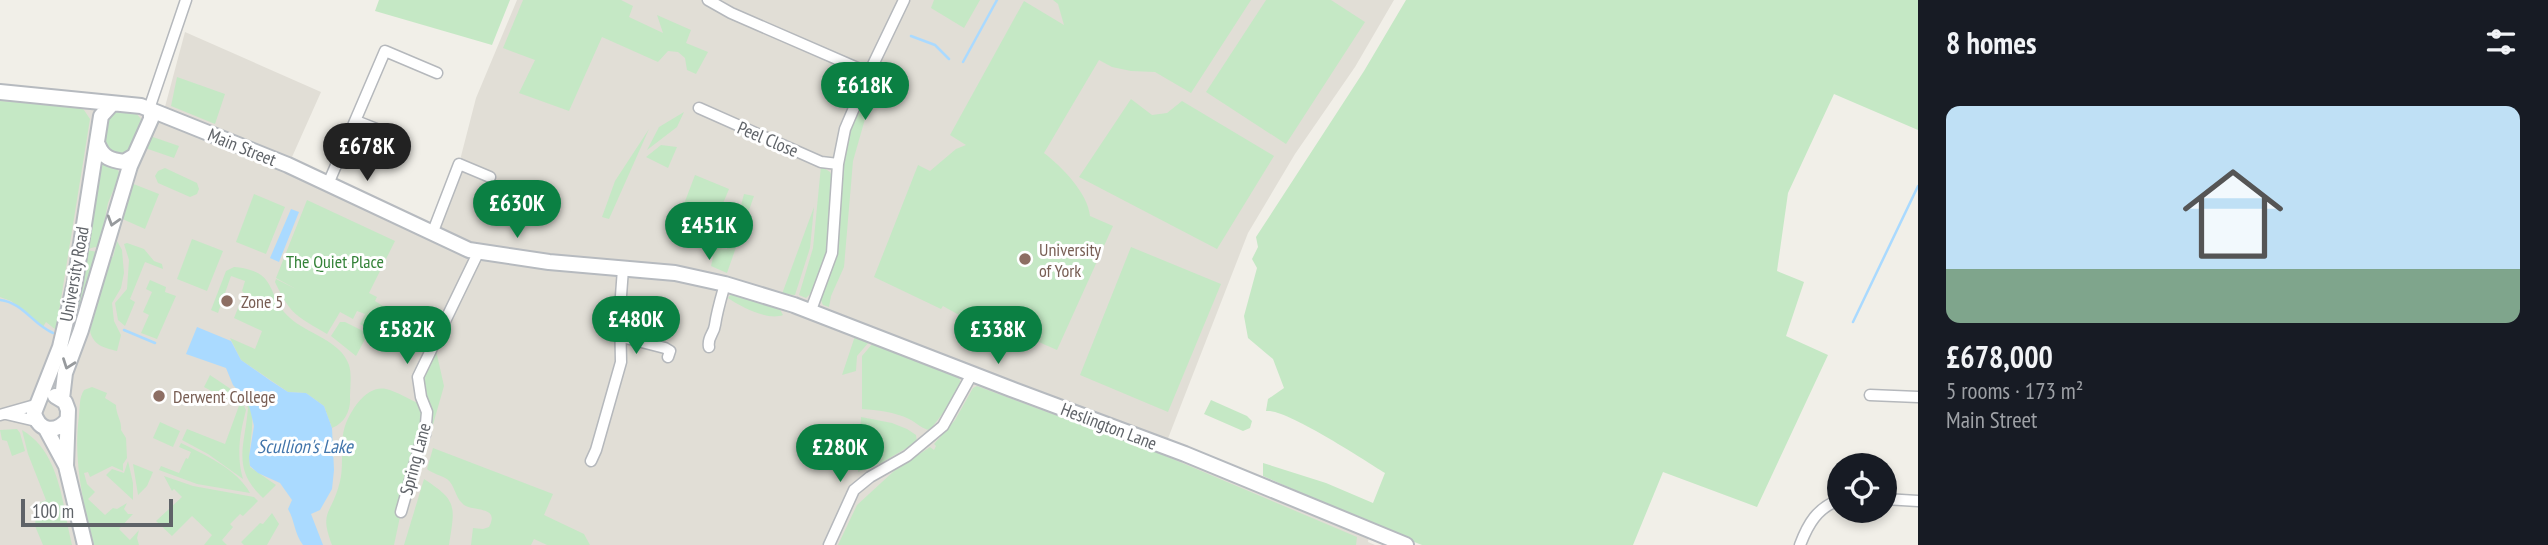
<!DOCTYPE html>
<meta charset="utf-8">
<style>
:root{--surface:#171b24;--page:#20242c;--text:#f1f3f6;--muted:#9ea1a6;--line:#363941;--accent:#0b8043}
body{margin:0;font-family:"PT Sans Narrow",sans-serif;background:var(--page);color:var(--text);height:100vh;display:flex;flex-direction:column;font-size:26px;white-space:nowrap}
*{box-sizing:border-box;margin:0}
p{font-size:23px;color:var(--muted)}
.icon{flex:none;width:38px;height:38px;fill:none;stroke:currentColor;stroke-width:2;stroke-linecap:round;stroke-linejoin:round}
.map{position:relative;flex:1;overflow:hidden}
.details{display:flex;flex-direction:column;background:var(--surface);width:630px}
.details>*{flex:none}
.tools{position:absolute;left:1827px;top:453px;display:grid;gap:14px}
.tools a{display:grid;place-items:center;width:70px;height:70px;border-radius:50%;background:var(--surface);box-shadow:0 4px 10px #0003;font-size:35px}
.scale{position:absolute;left:21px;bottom:18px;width:152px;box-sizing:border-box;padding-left:7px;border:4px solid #5f6368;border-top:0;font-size:19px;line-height:24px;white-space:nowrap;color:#5f6368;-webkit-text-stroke:5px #fff;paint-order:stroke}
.price{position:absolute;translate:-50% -60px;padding:0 16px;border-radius:24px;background:var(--accent);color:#fff;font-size:23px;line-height:46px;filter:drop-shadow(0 2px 4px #0008)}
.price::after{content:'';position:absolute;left:50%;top:42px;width:21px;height:16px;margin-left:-10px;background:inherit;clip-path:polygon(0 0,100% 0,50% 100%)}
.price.current{background:#222;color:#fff}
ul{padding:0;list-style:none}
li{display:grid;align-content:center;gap:14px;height:371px;padding:0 28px}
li+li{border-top:2px solid var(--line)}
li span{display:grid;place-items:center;height:217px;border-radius:14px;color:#555}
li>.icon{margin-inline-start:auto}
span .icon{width:126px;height:126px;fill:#fffc;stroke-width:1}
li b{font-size:30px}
h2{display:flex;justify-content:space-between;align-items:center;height:84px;padding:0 28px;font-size:30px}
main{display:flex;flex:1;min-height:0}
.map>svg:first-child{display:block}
.education{fill:#e1ded6}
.green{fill:#c5e8c5}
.water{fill:#aadaff}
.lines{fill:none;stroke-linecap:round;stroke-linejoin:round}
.stream{stroke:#aadaff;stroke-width:2.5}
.street-casing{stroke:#b5b8bc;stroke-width:13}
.secondary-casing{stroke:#b6babf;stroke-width:18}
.street{stroke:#fff;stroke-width:10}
.secondary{stroke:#fff;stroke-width:14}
.oneway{stroke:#979a9d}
.education-dot{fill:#8d6e63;stroke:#fff;stroke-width:2.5}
.labels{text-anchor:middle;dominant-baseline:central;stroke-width:6;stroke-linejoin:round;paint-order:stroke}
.street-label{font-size:18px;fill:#5f6368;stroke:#fff}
.education-label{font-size:18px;fill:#785e54;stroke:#fff;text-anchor:start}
.park-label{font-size:18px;fill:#348238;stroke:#fff}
.water-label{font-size:19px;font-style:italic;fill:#4174aa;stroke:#fff}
</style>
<main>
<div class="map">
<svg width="1918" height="545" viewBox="0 0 1918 545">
<rect width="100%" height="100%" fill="#f1efe8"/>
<path class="education" d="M 517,0 L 1394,0 L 1355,67 L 1295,154 L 1248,233 L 1167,441 L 1370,529 L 1368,542 L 1375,545 L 0,545 L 0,100 L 78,105 L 135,112 L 162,118 L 185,32 L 321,92 L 288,166 L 432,233 L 459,164 L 476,98 Z"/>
<path class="green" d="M 379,0 L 510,0 L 492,45 L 375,11 Z
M 523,0 L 621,0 L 633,6 L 629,17 L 663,33 L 657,15 L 691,30 L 686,43 L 708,52 L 696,74 L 687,70 L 685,58 L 678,52 L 668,51 L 658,62 L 602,37 L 569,111 L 519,93 L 535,60 L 503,48 Z
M 934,0 L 980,0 L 964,28 L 931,8 Z
M 1053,0 L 1251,0 L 1191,93 L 1155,72 L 1131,71 L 1112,67 L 1099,60 L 1044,153 C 1061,166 1088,193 1090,216 L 1113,226 L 1057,350 L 1000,325 L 966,319 L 943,306 L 941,309 L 874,277 L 918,165 L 930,171 L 956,149 L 966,145 L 950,135 L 1024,1 L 1064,25 L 1058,4 Z
M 1266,0 L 1331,0 L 1365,22 L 1286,144 L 1206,92 Z
M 1406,0 L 1918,0 L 1918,130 L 1834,94 L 1788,193 L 1777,271 L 1804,282 L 1786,336 L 1828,355 L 1757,507 L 1663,472 L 1633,545 L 1422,545 L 1399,536 L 1400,533 L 1393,534 L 1263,476 L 1263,463 L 1326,483 L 1373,503 L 1385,473 C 1364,460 1285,408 1266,411 L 1268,399 L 1284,388 L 1273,359 L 1248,338 L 1244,316 L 1257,268 L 1252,259 L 1258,247 L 1256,237 L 1364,71 Z
M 177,77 L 225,94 L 215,124 L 171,106 Z
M 1131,99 L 1152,115 L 1167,113 L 1182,101 L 1274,156 L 1217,249 L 1079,177 Z
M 0,101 L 79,107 L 84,110 L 90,119 L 56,330 L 46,322 L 43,327 L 11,301 L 0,297 Z
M 863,103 L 869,105 L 853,161 L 844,267 L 831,296 L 829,307 L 823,305 L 820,298 C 825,282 833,268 836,251 C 843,208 834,138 863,103 Z
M 118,109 L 136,113 L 141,119 L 129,151 L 123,154 C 97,150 105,136 108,116 Z
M 684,112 L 677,127 L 647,150 L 659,127 Z
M 649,129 L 609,219 L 602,217 L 615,181 Z
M 150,136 L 179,146 L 174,158 L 145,148 Z
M 661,145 L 677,147 L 668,168 L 646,157 Z
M 103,159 L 116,167 L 120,174 L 108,203 L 99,249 L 95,247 L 88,249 L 99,168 Z
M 821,166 L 830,172 L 833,179 C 830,209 831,278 806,298 L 799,295 L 813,248 Z
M 165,168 L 197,183 L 199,189 L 197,194 L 190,197 L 158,183 L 155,176 L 158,171 Z
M 695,175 L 729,189 L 719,213 L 714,217 L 684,204 Z
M 131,183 L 159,194 L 145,229 L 118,217 Z
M 254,194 L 285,207 L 266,254 L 236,242 Z
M 744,194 L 754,196 L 727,273 L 711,266 L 713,257 L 708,251 L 709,246 L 727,249 L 730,234 L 711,228 L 710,224 L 721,214 L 737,220 Z
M 307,200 L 395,241 L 369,293 L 377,297 L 375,301 L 386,308 L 377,325 L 369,321 L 365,327 L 370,330 L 356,356 L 331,336 L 340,322 L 345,322 L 363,331 L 365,327 L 360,324 L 365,314 L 357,311 L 353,319 L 340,312 L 327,334 C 297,316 291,316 275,282 L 276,279 L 296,289 L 276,278 Z
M 814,207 L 810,248 L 795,295 L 782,294 Z
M 192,239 L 223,251 L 207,291 L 177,279 Z
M 117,241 L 122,250 L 124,273 L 121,288 L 112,303 L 114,321 L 121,335 L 117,351 C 104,348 93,345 90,331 L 110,257 L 113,257 Z
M 127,243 L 144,249 L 154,261 L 162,264 L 163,269 L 145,262 L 130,299 L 135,302 L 125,326 L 118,320 L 115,303 L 127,289 L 129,260 L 124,244 Z
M 1131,247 L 1221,284 L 1168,412 L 1080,375 Z
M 86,250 L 98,252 L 75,331 L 69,333 Z
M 234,267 C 280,271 265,296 290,318 C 308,334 341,341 349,365 C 352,375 350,387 350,397 C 351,410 345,423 332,428 L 324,406 L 306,393 L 288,392 L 241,360 L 230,338 L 255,349 L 262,331 L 234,318 L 244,293 L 242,291 L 245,281 L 231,276 L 218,313 L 211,310 L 226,271 Z
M 150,280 L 166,287 L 165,292 L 176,296 L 157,339 L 141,333 L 149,315 L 143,312 L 152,292 L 146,289 Z
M 733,292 L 778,306 L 783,315 C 768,321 741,307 728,298 Z
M 855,336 L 869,342 L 857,356 L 856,371 L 842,375 Z
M 873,343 L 959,378 L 961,383 L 953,400 L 930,430 C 922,429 917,423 909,419 C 895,412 877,410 862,409 L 862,356 Z
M 435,346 L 444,386 L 422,463 L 420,462 L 401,512 L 394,545 L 332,545 C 319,511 331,515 339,485 C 345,466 339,444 345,426 C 351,410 366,385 386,389 C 396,391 410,400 420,404 L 424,391 L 422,379 Z
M 210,375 C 225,386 238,390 246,410 C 240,434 236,454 243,479 L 208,454 L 182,440 L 187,429 L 225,444 L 240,403 L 232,392 L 226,399 L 204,387 Z
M 977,386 L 1161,454 L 1357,537 L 1356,545 L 838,545 L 857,505 L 894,471 L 930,447 L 934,450 L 936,446 L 934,444 L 955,420 L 973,388 Z
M 92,387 L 107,393 L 105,398 L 116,405 C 116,415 122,421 121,430 L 126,438 L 127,458 L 123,464 L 123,471 L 112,466 L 90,477 L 88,472 L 84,473 L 87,484 L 95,492 L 88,499 L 105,515 L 113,508 L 117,509 L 127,503 L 124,509 L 128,514 L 133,514 L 119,529 L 130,540 L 139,530 L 137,538 L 139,545 L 94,545 C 83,503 73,460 79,416 C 80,406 79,398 84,390 Z
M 235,387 C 265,409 246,438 250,467 L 276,485 L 263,498 C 231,468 245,446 248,408 Z
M 1211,400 L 1247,416 L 1252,421 L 1250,428 L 1243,431 L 1204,414 Z
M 861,417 L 892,423 L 907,429 L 916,435 L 917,442 L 881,463 L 858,472 Z
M 160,422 L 180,431 L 173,447 L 153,438 Z
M 854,423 L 850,461 L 840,472 L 834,470 Z
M 17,429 L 20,433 L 25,451 L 12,456 L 7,441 L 2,440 L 0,430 Z
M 22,430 C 61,453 62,505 72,545 L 43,545 L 35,526 L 37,504 L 46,500 L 28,454 Z
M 181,443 C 205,455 237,469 250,493 L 197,484 L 159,470 L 161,466 L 179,473 L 186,458 L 188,459 L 191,452 L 179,447 Z
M 433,448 L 553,494 L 544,515 L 584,534 L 590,545 L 547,545 L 534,539 L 531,545 L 471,545 L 473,528 L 483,529 L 489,527 C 501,504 470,513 462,503 C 455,497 455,485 447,479 C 441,475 433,474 427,469 Z
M 128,461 L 133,483 L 133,500 L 106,475 L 112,469 L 124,473 Z
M 133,464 L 153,472 L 147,486 L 138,495 Z
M 164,476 L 193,486 L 254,497 L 258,501 L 243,516 L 240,514 L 230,524 L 233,527 L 222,540 L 227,545 L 204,545 L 212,535 L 192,516 L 172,536 L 156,521 L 182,497 L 174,489 L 172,491 Z
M 424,479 C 458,501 455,506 449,545 L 404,545 Z
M 272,513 L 279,524 L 267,545 L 244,545 L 241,542 L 260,523 L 263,524 Z"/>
<path class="water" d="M 291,209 L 299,212 L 279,262 L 270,258 Z
M 197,327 L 231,341 L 241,360 L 271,381 L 288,392 L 306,393 L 324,406 L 332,428 L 334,470 L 332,489 L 320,510 L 311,514 L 323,545 L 303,545 C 294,533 295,521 288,509 L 292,500 L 280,483 L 258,473 L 250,466 L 249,457 L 254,426 L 248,401 L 233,385 L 226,368 L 186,354 Z"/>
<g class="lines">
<path class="stream" d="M 911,36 L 935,45 L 949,59
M 963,62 L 997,0
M 0,300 C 24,303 32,324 53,333
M 1853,322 L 1918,186
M 124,330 L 155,343"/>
<g class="street-casing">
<path id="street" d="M 708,0 L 731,13 L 869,73
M 699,108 L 821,162 L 838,164
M 149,109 L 186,0
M 356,121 L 402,139
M 328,184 L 385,51 L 437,73
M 432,234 L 459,164 L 490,177
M 811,310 L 832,253 L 838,164 L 845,129 L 869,73 L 904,0
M 622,337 L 665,348 L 670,351 L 668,357
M 709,347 C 707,337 714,334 715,325 C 717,311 721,298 725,284
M 1870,395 L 1918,397
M 6,414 L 36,421
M 0,415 L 35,405
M 591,461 L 596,450 L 621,362 L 620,309 L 623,269
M 1885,499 L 1918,501
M 401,512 L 422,438 L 425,435 L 427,412 L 421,397 L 418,377 L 478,253
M 829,545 L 854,490 L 870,477 L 907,456 L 943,426 L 972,374
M 1800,545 C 1808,524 1817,508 1839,500"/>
</g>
<g class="secondary-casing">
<path id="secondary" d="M 0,92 L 141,106 L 288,165 L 469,250 L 549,262 L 675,273 L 725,284 L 794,305 L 1011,389 L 1185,454 L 1406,545
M 98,145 C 103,158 111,160 124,162 L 134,156
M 55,396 L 65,402 L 68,410 L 66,466 L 85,545
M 62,399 L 65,373 L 81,330 L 130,166 L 151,119 L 151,111
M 67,420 C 55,434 39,431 34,413 L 60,347 L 75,282 L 101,116 L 112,104
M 46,429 L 66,466"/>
</g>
<use href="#street" class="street"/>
<use href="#secondary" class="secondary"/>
</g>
<defs><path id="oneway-chevron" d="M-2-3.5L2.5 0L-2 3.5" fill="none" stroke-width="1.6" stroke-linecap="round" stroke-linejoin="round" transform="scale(1.75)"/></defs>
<g class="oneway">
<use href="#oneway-chevron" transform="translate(113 221) rotate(107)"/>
<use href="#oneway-chevron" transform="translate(68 364) rotate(110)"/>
</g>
<g class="education-dot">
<circle cx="1025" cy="259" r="7"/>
<circle cx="227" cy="301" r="7"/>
<circle cx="159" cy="396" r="7"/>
</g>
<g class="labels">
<g class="street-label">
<text transform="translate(768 139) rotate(23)">Peel Close</text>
<text transform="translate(242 147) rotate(22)">Main Street</text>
<text transform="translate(74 274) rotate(-80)">University Road</text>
<text transform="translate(1109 426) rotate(21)">Heslington Lane</text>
<text transform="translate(415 459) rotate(-75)">Spring Lane</text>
</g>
<g class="education-label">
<text x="1039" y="249">University<tspan x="1039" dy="21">of York</tspan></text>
<text x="241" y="301">Zone 5</text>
<text x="173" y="396">Derwent College</text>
</g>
<g class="park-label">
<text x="335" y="261">The Quiet Place</text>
</g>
<g class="water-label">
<text x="305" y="446">Scullion's Lake</text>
</g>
</g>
</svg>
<div class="tools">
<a><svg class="icon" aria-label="locate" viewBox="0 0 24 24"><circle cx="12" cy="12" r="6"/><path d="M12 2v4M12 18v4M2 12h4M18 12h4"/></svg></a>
</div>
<div class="scale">100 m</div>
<b class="price" style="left:865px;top:122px">£618K</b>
<b class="price current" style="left:367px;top:183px">£678K</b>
<b class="price" style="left:517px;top:240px">£630K</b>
<b class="price" style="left:709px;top:262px">£451K</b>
<b class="price" style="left:636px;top:356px">£480K</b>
<b class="price" style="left:407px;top:366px">£582K</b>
<b class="price" style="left:998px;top:366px">£338K</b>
<b class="price" style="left:840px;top:484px">£280K</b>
</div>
<section class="details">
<h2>8 homes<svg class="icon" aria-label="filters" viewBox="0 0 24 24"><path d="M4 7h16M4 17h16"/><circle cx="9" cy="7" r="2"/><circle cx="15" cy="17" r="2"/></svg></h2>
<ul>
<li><span style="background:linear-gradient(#bfe0f5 75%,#7fa58c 0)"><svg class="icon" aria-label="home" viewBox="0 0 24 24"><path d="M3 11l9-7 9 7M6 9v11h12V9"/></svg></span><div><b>£678,000</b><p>5 rooms · 173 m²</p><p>Main Street</p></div></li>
</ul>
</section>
</main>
